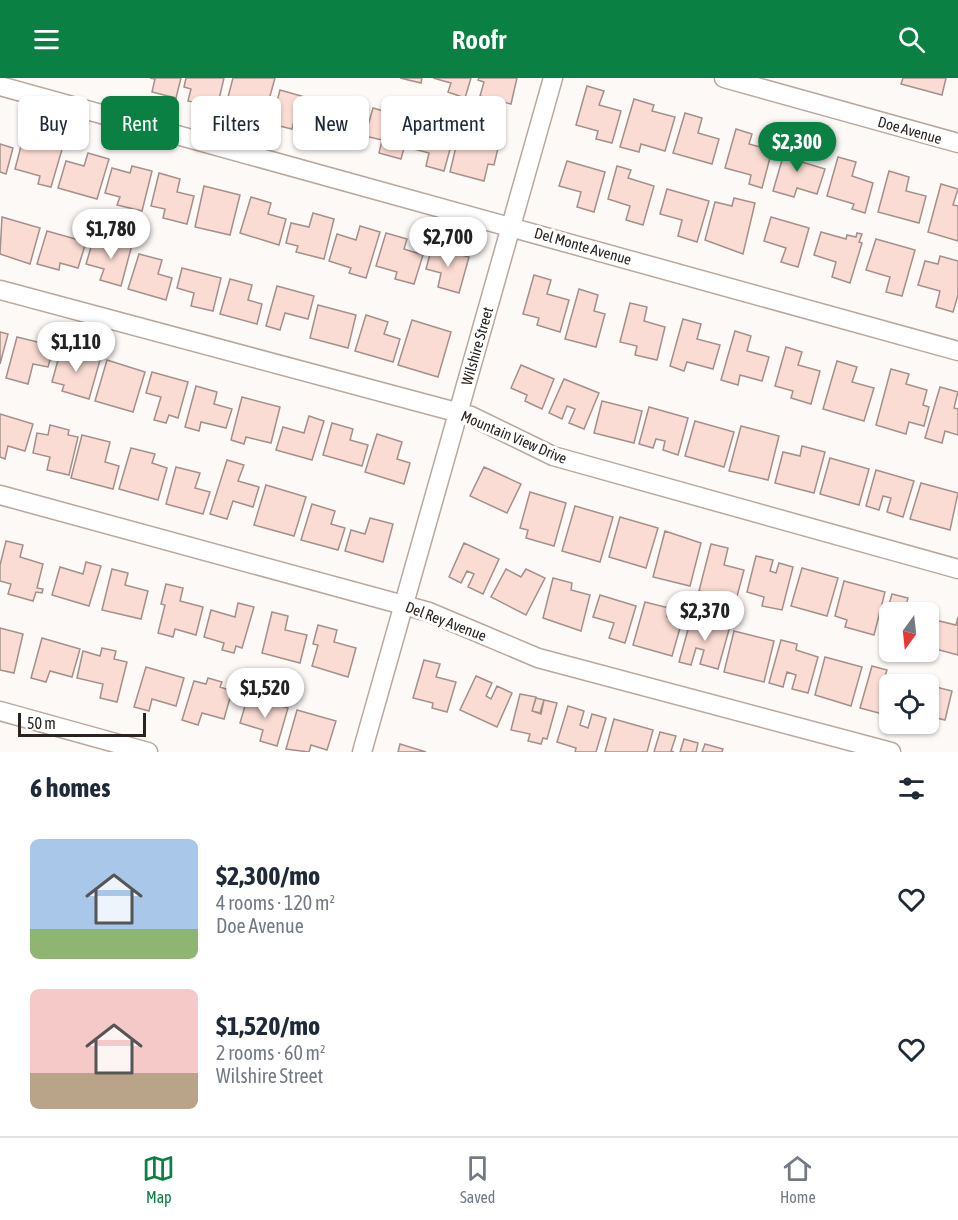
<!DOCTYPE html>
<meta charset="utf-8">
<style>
:root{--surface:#fff;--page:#f6f6f7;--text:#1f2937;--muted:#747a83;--line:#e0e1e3;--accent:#0b8043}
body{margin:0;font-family:"Asap Condensed",sans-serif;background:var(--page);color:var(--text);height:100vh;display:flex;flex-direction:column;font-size:22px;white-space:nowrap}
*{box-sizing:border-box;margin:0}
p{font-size:20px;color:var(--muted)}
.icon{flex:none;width:33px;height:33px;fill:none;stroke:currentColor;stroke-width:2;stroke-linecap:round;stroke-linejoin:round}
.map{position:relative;height:674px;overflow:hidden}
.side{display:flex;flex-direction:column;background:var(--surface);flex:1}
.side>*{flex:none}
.banner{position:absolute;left:18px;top:18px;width:600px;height:54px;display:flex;gap:12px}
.needle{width:39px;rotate:195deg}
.buttons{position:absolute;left:879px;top:524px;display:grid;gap:12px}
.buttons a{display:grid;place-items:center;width:60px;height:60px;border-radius:9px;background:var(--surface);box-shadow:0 2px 4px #0004;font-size:30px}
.scale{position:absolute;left:18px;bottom:15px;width:128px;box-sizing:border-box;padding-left:6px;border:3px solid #2a231f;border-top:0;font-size:16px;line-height:21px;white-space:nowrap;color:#2a231f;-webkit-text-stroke:4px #fff;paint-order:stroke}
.price{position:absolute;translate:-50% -51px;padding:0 14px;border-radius:21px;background:#fff;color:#222;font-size:20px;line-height:39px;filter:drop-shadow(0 2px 3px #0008)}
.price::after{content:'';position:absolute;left:50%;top:36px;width:18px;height:14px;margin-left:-9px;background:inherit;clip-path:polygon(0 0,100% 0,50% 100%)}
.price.current{background:var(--accent);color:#fff}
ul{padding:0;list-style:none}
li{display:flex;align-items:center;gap:18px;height:150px;padding:0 30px}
li span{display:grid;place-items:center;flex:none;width:168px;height:120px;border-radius:9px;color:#555}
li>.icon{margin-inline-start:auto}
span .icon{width:72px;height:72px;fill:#fffc;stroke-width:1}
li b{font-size:26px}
h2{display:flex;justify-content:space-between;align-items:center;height:72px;padding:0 30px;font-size:26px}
.chip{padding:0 21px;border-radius:9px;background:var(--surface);box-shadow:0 2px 4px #0004;font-size:21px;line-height:54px}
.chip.current{background:var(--accent);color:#fff}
header{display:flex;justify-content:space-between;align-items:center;height:78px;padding:0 30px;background:var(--accent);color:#fff;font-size:27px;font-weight:600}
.dock{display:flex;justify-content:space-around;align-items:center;height:84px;border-top:2px solid var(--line);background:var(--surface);font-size:16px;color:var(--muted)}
.dock a{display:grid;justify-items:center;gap:3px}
.dock .current{color:var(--accent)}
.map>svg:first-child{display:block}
.building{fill:#fbdcd4;stroke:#a3908b;stroke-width:1.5}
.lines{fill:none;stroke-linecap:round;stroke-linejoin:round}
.minor-casing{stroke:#b8a89e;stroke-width:21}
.minor{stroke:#fff;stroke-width:18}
.labels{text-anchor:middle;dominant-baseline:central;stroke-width:6;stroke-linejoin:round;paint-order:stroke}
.street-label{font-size:15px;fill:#2a231f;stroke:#fff}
</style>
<header><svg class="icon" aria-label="menu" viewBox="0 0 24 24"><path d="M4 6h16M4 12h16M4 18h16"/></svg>Roofr<svg class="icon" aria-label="search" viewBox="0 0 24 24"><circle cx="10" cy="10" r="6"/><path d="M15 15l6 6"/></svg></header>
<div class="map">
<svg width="958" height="674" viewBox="0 0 958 674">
<rect width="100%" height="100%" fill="#fdf9f7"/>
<path class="building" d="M 150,0 L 181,0 L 176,20 L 152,14 L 155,1 Z
M 186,0 L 224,0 L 217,30 L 188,23 L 191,11 L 184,9 Z
M 233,0 L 275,0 L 263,43 L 242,37 L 246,24 L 228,19 Z
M 400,0 L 422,0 L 421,5 Z
M 433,0 L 471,0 L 465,20 L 448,14 L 451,5 Z
M 479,0 L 517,0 L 511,26 L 480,18 L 484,4 L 478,2 Z
M 903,0 L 946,0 L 942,17 L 901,6 Z
M 587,8 L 604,13 L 599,27 L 621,33 L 612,65 L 596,61 L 598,53 L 576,47 Z
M 280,12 L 319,23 L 313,44 L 295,39 L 292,51 L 271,46 Z
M 329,19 L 366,29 L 360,52 L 337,45 L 332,62 L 318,58 Z
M 634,21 L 654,27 L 652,33 L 675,39 L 665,73 L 641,66 L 639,74 L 620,69 Z
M 373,30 L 412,41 L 401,81 L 379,75 L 382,62 L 365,58 Z
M 685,35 L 702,40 L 698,55 L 719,61 L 712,86 L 673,75 Z
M 417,42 L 455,53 L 444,93 L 426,88 L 429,75 L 410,70 Z
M 736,51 L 752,56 L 749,66 L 772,72 L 762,110 L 749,106 L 751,97 L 725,90 Z
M 459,56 L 499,66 L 494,87 L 488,86 L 484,103 L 450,94 Z
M 24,57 L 63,68 L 51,109 L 38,106 L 40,98 L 15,91 Z
M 787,65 L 806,70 L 802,84 L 825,91 L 817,116 L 797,110 L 794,119 L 773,113 Z
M 0,66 L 13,70 L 6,96 L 0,94 Z
M 88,75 L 109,81 L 97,121 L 58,110 L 66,83 L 84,88 Z
M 838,79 L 856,84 L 852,98 L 873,105 L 865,135 L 852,131 L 854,126 L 827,118 Z
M 567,83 L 605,94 L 594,134 L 577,129 L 581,114 L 559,108 Z
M 132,88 L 152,93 L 142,133 L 117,127 L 120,119 L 105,115 L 112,90 L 130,95 Z
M 617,88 L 631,92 L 628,100 L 654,108 L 643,147 L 626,142 L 630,128 L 608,121 Z
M 889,93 L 909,99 L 906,113 L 926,118 L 919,145 L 878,134 Z
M 159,95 L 180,101 L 177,114 L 194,118 L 187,146 L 163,140 L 165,131 L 151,128 Z
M 941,106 L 958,111 L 953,127 L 958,128 L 958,163 L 928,154 Z
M 204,108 L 240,117 L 230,157 L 195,149 Z
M 667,111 L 709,123 L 697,164 L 678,158 L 682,142 L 660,136 Z
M 251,119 L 271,125 L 268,136 L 286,141 L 279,167 L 240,155 Z
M 734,120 L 755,125 L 743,176 L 705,162 L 715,124 L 732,128 Z
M 313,135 L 334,141 L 324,181 L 296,174 L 298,168 L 286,165 L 291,145 L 309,149 Z
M 2,139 L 40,150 L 30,186 L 0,176 Z
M 771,139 L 809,150 L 798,189 L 781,184 L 786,170 L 764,163 Z
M 360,148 L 380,154 L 366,200 L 349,195 L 351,190 L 329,183 L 337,156 L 356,162 Z
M 47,153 L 86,164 L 78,190 L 60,185 L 59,192 L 37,186 Z
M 821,154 L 846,161 L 847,157 L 856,159 L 857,155 L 862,156 L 859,164 L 862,165 L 850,205 L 832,199 L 836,184 L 814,177 Z
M 386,155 L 407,161 L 404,171 L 423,177 L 414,206 L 395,201 L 397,194 L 376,188 Z
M 112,158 L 133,163 L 121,208 L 100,202 L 104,191 L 86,186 L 92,166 L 109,170 Z
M 876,161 L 915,172 L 902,218 L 886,214 L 890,199 L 866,192 Z
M 432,169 L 469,179 L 459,215 L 438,209 L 441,195 L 426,191 Z
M 139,176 L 162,182 L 158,196 L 172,200 L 166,222 L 128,211 Z
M 940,178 L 958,183 L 958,217 L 953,234 L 936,229 L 940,213 L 918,207 L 925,183 L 938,186 Z
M 182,190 L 221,200 L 213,233 L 191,228 L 194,215 L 177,210 Z
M 534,197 L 551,202 L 547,216 L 569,222 L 560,254 L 537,247 L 539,240 L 523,236 Z
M 230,201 L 252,207 L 248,222 L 262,226 L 257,246 L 220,236 Z
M 277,208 L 314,218 L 308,241 L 285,235 L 280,252 L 266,248 Z
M 579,211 L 598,217 L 594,233 L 605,236 L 596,269 L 565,261 Z
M 630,225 L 647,229 L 644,243 L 665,249 L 657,282 L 635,277 L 637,268 L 620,264 Z
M 318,227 L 356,237 L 348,270 L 310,260 Z
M 366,237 L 388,244 L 384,256 L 400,261 L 393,284 L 355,273 Z
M 683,241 L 701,246 L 697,261 L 720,267 L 713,291 L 687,284 L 684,293 L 670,288 Z
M 412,242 L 451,254 L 438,299 L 398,287 Z
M 735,253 L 751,258 L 747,273 L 769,279 L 762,303 L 740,297 L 738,307 L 721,302 Z
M 0,254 L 8,256 L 0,286 Z
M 17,259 L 54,268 L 48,289 L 33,286 L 28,306 L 6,300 Z
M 786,269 L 802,274 L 798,287 L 820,293 L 811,326 L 791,320 L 793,313 L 775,308 Z
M 61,271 L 100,282 L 89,321 L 62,313 L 64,307 L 52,304 Z
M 107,282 L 145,294 L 133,334 L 95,323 Z
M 837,283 L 857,289 L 852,304 L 874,310 L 864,343 L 823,331 Z
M 521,287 L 554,301 L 542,331 L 525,323 L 527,317 L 511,310 Z
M 891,291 L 909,296 L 906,306 L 927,312 L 923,327 L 929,329 L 924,348 L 909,344 L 906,356 L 876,347 Z
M 152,294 L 188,304 L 178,340 L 169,337 L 166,345 L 154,342 L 161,319 L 146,315 Z
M 564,301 L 599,315 L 584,351 L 569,345 L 575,331 L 567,328 L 562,341 L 549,335 Z
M 196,308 L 217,314 L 214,326 L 232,331 L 226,350 L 201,344 L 199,353 L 185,349 Z
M 940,309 L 958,314 L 954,330 L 958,331 L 958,357 L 945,353 L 942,365 L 925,360 Z
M 242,319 L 280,329 L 271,365 L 246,359 L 244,366 L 231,362 Z
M 602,323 L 642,333 L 634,365 L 594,355 Z
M 649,329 L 688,340 L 678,377 L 663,372 L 665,363 L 656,361 L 653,370 L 639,366 Z
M 0,336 L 33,346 L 25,373 L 8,368 L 5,381 L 0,379 Z
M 309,338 L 324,343 L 312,382 L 276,372 L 283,349 L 304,355 Z
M 695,343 L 734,354 L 724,389 L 685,378 Z
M 332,345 L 353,351 L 350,362 L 368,367 L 362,388 L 323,377 Z
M 50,347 L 69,352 L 68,357 L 78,359 L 69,397 L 47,392 L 50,379 L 33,375 L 37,355 L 48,357 Z
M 741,348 L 779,358 L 768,402 L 729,393 Z
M 377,356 L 402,364 L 397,381 L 410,385 L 404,406 L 365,394 Z
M 82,357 L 110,364 L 105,384 L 119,388 L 113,411 L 71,400 Z
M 802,368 L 825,374 L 814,415 L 775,405 L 783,374 L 800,378 Z
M 131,370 L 155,376 L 152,385 L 167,390 L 158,422 L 119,411 Z
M 830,380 L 869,391 L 859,427 L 820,416 Z
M 227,382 L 244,387 L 238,403 L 259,409 L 253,429 L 233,423 L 227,441 L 210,436 Z
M 176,389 L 200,395 L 195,410 L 210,414 L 203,436 L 166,426 Z
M 484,389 L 521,406 L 507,435 L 470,418 Z
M 876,392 L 914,403 L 903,439 L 887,434 L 891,420 L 883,418 L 879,432 L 866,428 Z
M 921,405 L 958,415 L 950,452 L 910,441 Z
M 266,407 L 306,419 L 294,458 L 254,447 Z
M 530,414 L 566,425 L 554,468 L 526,460 L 528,452 L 520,450 Z
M 312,426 L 335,433 L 331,446 L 345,450 L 338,472 L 301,462 Z
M 575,428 L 613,439 L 600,484 L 562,473 Z
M 620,439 L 658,450 L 646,490 L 609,479 Z
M 370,440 L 393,446 L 383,484 L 345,473 L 351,452 L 365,456 Z
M 665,453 L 701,465 L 690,508 L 653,499 Z
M 6,463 L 23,467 L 20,479 L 43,486 L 37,510 L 43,511 L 42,515 L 36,514 L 33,523 L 8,516 L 11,506 L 0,503 L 0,487 Z
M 464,465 L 499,481 L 483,516 L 468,509 L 474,496 L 467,493 L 461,505 L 449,499 Z
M 711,466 L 728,470 L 724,487 L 744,492 L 736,522 L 699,513 Z
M 756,478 L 773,482 L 770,493 L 776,495 L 779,485 L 793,489 L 782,532 L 762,528 L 764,519 L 747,514 Z
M 86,484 L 101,488 L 89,528 L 52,517 L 60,489 L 83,496 Z
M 802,490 L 838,500 L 827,538 L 791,528 Z
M 112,491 L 128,495 L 125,507 L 148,513 L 141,541 L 102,532 Z
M 506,491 L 521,499 L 526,491 L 545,500 L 526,537 L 491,519 Z
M 553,500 L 572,505 L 571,512 L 590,517 L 581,553 L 543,540 Z
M 844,503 L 885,514 L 874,557 L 845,549 L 847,542 L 835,538 Z
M 166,506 L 183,510 L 180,523 L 203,529 L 196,557 L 175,551 L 173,559 L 158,555 L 165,527 L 161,526 Z
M 892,516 L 908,520 L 904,534 L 890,534 L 890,556 L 881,554 Z
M 600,517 L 636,528 L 625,565 L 609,560 L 614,545 L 593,539 Z
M 645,524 L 669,530 L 667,539 L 682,543 L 672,578 L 633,567 Z
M 238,525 L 254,529 L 242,570 L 236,568 L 234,575 L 222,572 L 224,565 L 204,559 L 211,532 L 235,539 Z
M 272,534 L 288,538 L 285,552 L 307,557 L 300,585 L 262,575 Z
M 692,537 L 730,548 L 718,591 L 700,586 L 704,572 L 696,570 L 691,587 L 679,584 Z
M 958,539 L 958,577 L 928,569 L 935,542 L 956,547 Z
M 318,547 L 337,552 L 334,564 L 356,570 L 348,599 L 312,588 L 318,567 L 313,566 Z
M 0,550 L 23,556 L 14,595 L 0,592 Z
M 734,553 L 774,563 L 764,604 L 724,594 Z
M 42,560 L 80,571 L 72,599 L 50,593 L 46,604 L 31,600 Z
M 781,562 L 797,566 L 796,572 L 818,579 L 808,615 L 792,611 L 796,597 L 787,594 L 783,609 L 769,605 Z
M 102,570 L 116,573 L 114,581 L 127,584 L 117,624 L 100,620 L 103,606 L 77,600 L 83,573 L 100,578 Z
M 825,579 L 862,589 L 851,628 L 815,617 Z
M 424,582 L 440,586 L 436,599 L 456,604 L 447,634 L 432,630 L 433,625 L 413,620 Z
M 872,588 L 887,592 L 885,598 L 909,605 L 890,606 L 890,638 L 860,630 Z
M 146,589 L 184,600 L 176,628 L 152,621 L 149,633 L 134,629 Z
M 476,598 L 492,605 L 486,618 L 491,621 L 497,608 L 512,615 L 497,649 L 460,632 Z
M 208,600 L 222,604 L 220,609 L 232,613 L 224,641 L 202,635 L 198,647 L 182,642 L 194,603 L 206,606 Z
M 928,607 L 952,613 L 945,642 L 928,638 Z
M 520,616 L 536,619 L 532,633 L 541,636 L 544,622 L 557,625 L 547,661 L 543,660 L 541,666 L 528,663 L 530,656 L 511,652 Z
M 248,618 L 288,630 L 277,668 L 260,663 L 263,652 L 240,645 Z
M 536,620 L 544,622 L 540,635 L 532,633 Z
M 568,628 L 584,633 L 580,647 L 588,650 L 592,636 L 606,640 L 596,674 L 575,674 L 576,670 L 557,664 Z
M 297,632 L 336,643 L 327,672 L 311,667 L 309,674 L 286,671 Z
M 614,641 L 653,652 L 647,674 L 605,674 Z
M 660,654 L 676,658 L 671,673 L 674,674 L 654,674 Z
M 684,661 L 698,665 L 696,674 L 680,674 Z
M 400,666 L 426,674 L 398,674 Z
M 705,666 L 723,671 L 722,674 L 702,674 Z"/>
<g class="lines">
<g class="minor-casing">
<path id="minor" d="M 724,0 L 958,65
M 0,8 L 958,273
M 0,212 L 471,338 L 553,378 L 958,491
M 0,417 L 429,534 L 538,580 L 891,674
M 0,633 L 148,674
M 362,674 L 553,0"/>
</g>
<use href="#minor" class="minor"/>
</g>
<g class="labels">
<g class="street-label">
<text transform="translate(910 52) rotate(16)">Doe Avenue</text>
<text transform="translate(583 168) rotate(16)">Del Monte Avenue</text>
<text transform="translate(477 268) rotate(-74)">Wilshire Street</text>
<text transform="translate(514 359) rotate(23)">Mountain View Drive</text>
<text transform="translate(446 543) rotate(21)">Del Rey Avenue</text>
</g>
</g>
</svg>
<div class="buttons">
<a><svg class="needle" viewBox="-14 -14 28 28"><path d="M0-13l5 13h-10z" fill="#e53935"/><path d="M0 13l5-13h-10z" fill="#747a83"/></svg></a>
<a><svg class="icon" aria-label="locate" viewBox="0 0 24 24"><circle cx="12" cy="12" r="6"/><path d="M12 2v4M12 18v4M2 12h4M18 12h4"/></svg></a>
</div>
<div class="scale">50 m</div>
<b class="price current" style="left:797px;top:95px">$2,300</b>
<b class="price" style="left:111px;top:182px">$1,780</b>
<b class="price" style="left:448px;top:190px">$2,700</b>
<b class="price" style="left:76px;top:295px">$1,110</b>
<b class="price" style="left:705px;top:564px">$2,370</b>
<b class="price" style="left:265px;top:641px">$1,520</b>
<div class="banner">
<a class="chip">Buy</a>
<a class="chip current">Rent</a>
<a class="chip">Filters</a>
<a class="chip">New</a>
<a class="chip">Apartment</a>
</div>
</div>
<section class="side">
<h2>6 homes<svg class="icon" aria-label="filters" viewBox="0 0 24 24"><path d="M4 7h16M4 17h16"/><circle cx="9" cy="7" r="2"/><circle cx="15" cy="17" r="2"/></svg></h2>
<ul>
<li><span style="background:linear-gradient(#a9c7e8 75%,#8fb573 0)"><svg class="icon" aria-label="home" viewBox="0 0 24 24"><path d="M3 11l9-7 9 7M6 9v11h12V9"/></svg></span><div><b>$2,300/mo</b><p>4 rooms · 120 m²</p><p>Doe Avenue</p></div><svg class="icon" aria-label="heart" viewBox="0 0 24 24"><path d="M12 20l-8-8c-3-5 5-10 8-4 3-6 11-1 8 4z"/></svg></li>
<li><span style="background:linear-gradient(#f6c9c9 70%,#b9a48a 0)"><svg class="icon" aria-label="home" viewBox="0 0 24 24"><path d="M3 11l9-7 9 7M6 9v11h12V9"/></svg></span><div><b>$1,520/mo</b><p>2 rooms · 60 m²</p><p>Wilshire Street</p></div><svg class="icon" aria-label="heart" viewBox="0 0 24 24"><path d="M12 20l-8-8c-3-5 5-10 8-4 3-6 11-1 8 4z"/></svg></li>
</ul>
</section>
<nav class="dock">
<a class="current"><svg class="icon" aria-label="map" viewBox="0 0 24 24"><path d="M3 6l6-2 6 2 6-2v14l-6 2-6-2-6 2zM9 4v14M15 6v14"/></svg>Map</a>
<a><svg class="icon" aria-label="saved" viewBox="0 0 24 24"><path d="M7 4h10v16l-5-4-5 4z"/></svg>Saved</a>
<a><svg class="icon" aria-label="home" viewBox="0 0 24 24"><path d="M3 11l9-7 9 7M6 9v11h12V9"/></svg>Home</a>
</nav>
